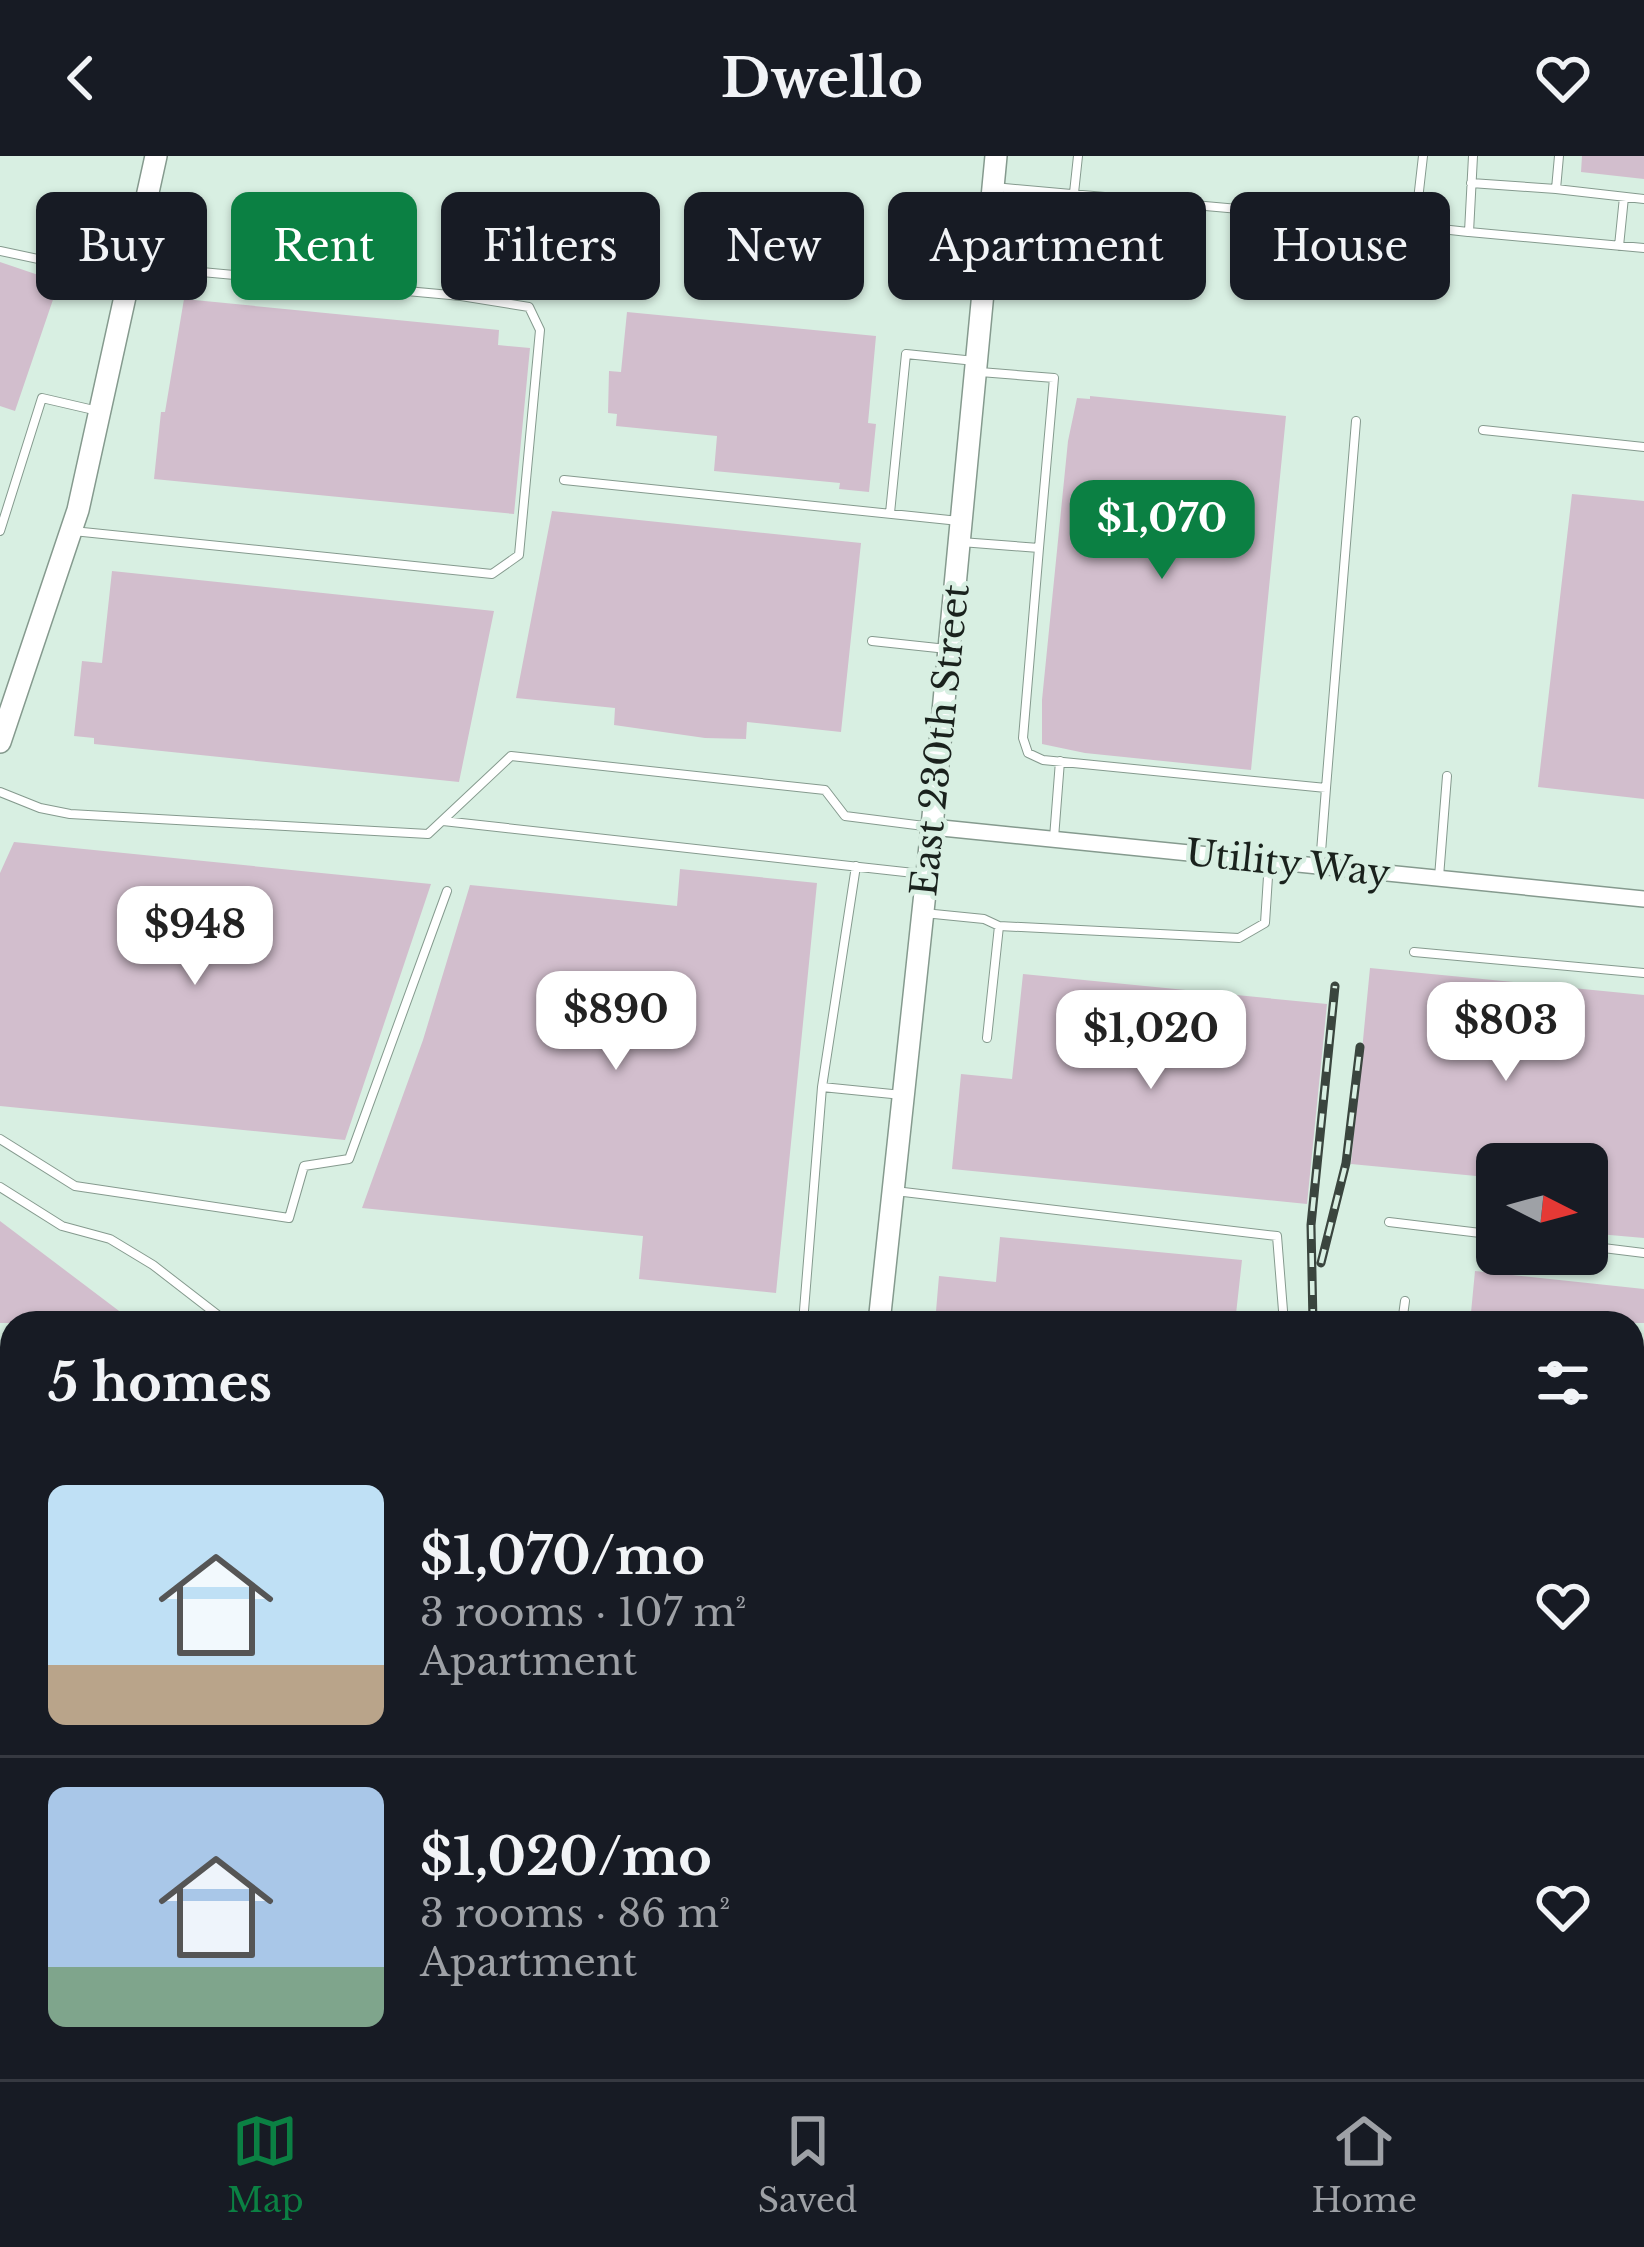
<!DOCTYPE html>
<meta charset="utf-8">
<style>
:root{--surface:#171b24;--page:#20242c;--text:#f1f3f6;--muted:#9ea1a6;--line:#363941;--accent:#0b8043}
body{margin:0;font-family:"Libre Baskerville",serif;background:var(--page);color:var(--text);height:100vh;display:flex;flex-direction:column;font-size:45px;white-space:nowrap}
*{box-sizing:border-box;margin:0}
p{font-size:39px;color:var(--muted)}
.icon{flex:none;width:66px;height:66px;fill:none;stroke:currentColor;stroke-width:2;stroke-linecap:round;stroke-linejoin:round}
.map{position:relative;flex:1;overflow:hidden}
.side{position:absolute;left:0px;top:1155px;width:1644px;height:768px;display:flex;flex-direction:column;background:var(--surface);border-radius:36px 36px 0 0;box-shadow:0 3px 9px #0004}
.side>*{flex:none}
.guide{position:absolute;left:36px;top:36px;width:1572px;height:108px;display:flex;gap:24px}
.needle{width:78px;rotate:96deg}
.buttons{position:absolute;left:1476px;top:987px;display:grid;gap:24px}
.buttons a{display:grid;place-items:center;width:132px;height:132px;border-radius:18px;background:var(--surface);box-shadow:0 3px 9px #0004;font-size:60px}
.price{position:absolute;translate:-50% -102px;padding:0 27px;border-radius:24px;background:#fff;color:#222;font-size:39px;line-height:78px;filter:drop-shadow(0 3px 6px #0008)}
.price::after{content:'';position:absolute;left:50%;top:72px;width:36px;height:27px;margin-left:-18px;background:inherit;clip-path:polygon(0 0,100% 0,50% 100%)}
.price.on{background:var(--accent);color:#fff}
ul{padding:0;list-style:none}
li{display:flex;align-items:center;gap:36px;height:300px;padding:0 48px}
li+li{border-top:3px solid var(--line)}
li span{display:grid;place-items:center;flex:none;width:336px;height:240px;border-radius:18px;color:#555}
li>.icon{margin-inline-start:auto}
span .icon{width:144px;height:144px;fill:#fffc;stroke-width:1}
li b{font-size:51px}
h2{display:flex;justify-content:space-between;align-items:center;height:144px;padding:0 48px;font-size:51px}
.pill{padding:0 42px;border-radius:18px;background:var(--surface);box-shadow:0 3px 9px #0004;font-size:42px;line-height:108px}
.pill.on{background:var(--accent);color:#fff}
header{display:flex;justify-content:space-between;align-items:center;height:156px;padding:0 48px;background:var(--surface);font-size:54px;font-weight:800}
.tab-bar{display:flex;justify-content:space-around;align-items:center;height:168px;border-top:3px solid var(--line);background:var(--surface);font-size:33px;color:var(--muted)}
.tab-bar a{display:grid;justify-items:center;gap:6px}
.tab-bar .on{color:var(--accent)}
.map>svg:first-child{display:block}
.building{fill:#d2becd}
.lines{fill:none;stroke-linecap:round;stroke-linejoin:round}
.lane-casing{stroke:#859a8e;stroke-width:10}
.street-casing{stroke:#859a8e;stroke-width:18}
.secondary-casing{stroke:#859a8e;stroke-width:24}
.lane{stroke:#fff;stroke-width:8}
.street{stroke:#fff;stroke-width:15}
.secondary{stroke:#fff;stroke-width:21}
.rail-casing{stroke:#3a453e;stroke-width:9}
.rail{stroke:#d8efe2;stroke-width:4.5;stroke-dasharray:14;stroke-linecap:butt}
.labels{text-anchor:middle;dominant-baseline:central;stroke-width:9;stroke-linejoin:round;paint-order:stroke}
.street-label{font-size:36px;fill:#1a221d;stroke:#d8efe2}
</style>
<header><svg class="icon" aria-label="back" viewBox="0 0 24 24"><path d="M15 5l-7 7 7 7"/></svg>Dwello<svg class="icon" aria-label="heart" viewBox="0 0 24 24"><path d="M12 20l-8-8c-3-5 5-10 8-4 3-6 11-1 8 4z"/></svg></header>
<div class="map">
<svg width="1644" height="1923" viewBox="0 0 1644 1923">
<rect width="100%" height="100%" fill="#d8efe2"/>
<path class="building" d="M 1582,0 L 1644,0 L 1644,23 L 1581,16 Z
M 0,106 L 59,126 L 15,255 L 0,250 Z
M 184,143 L 499,174 L 498,189 L 530,192 L 514,358 L 154,323 L 161,256 L 165,256 Z
M 627,156 L 876,180 L 868,267 L 876,268 L 869,336 L 839,333 L 840,327 L 714,315 L 717,280 L 616,270 L 617,258 L 608,257 L 609,215 L 621,216 Z
M 1090,240 L 1286,260 L 1251,614 L 1085,597 L 1042,588 L 1042,544 L 1068,285 L 1077,242 L 1090,243 Z
M 1572,338 L 1644,345 L 1644,643 L 1538,631 Z
M 552,355 L 861,387 L 841,576 L 747,566 L 746,583 L 705,582 L 614,569 L 615,552 L 516,542 Z
M 112,415 L 494,455 L 459,626 L 94,588 L 94,582 L 74,580 L 82,505 L 102,507 Z
M 14,686 L 431,728 L 345,984 L 0,950 L 0,717 Z
M 680,713 L 817,727 L 776,1137 L 639,1123 L 643,1080 L 362,1052 L 423,884 L 470,729 L 677,750 Z
M 1370,812 L 1644,839 L 1644,1082 L 1587,1077 L 1587,1008 L 1497,1008 L 1497,1022 L 1351,1008 Z
M 1023,818 L 1327,848 L 1307,1048 L 952,1013 L 961,918 L 1012,923 Z
M 0,1065 L 135,1167 L 0,1167 Z
M 1000,1081 L 1242,1104 L 1235,1167 L 935,1167 L 939,1120 L 996,1126 Z
M 1475,1115 L 1644,1133 L 1644,1167 L 1470,1167 Z"/>
<g class="lines">
<g class="lane-casing">
<path id="lane" d="M 1423,0 L 1415,70 L 1468,76
M 1473,0 L 1469,76 L 1644,92
M 1559,0 L 1556,33 L 1644,43
M 1471,27 L 1556,33
M 994,31 L 1329,61
M 1074,37 L 1078,0
M 1619,90 L 1624,41
M 0,95 L 128,122
M 980,216 L 1054,222 L 1039,392
M 1483,274 L 1644,291
M 564,324 L 959,365
M 890,357 L 906,198 L 975,205
M 0,375 L 42,242 L 98,255
M 73,375 L 492,418 L 519,399 L 540,174 L 529,151 L 461,140 L 136,110
M 961,386 L 1039,392 L 1023,582 L 1028,597 L 1043,604 L 1326,632 L 1356,265
M 872,485 L 947,493
M 0,636 L 40,652 L 70,658 L 428,678 L 511,600 L 825,634 L 845,660 L 932,671
M 443,665 L 923,718
M 1054,682 L 1060,605
M 1320,709 L 1326,632
M 856,710 L 822,931 L 902,939
M 1439,721 L 1447,620
M 924,757 L 984,763 L 999,770 L 1239,782 L 1265,767 L 1269,705
M 1414,796 L 1644,817
M 987,882 L 999,770
M 0,983 L 75,1030 L 289,1062 L 304,1010 L 349,1003 L 447,735
M 0,1031 L 62,1070 L 110,1083 L 153,1109 L 228,1167
M 895,1035 L 1277,1080 L 1284,1167
M 1389,1066 L 1497,1079
M 1587,1090 L 1644,1097
M 803,1167 L 822,931
M 1402,1167 L 1405,1145
M 1632,1391 L 1644,1392
M 1632,1443 L 1644,1443
M 0,1538 L 12,1548
M 1632,1730 L 1644,1732
M 1632,1788 L 1644,1789
M 749,1911 L 775,1922
M 861,1923 L 867,1911
M 1444,1923 L 1445,1911
M 1592,1923 L 1594,1911"/>
</g>
<g class="street-casing">
<path id="street" d="M 932,671 L 1644,743"/>
</g>
<g class="secondary-casing">
<path id="secondary" d="M 0,586 L 78,354 L 156,0
M 879,1167 L 932,671 L 996,0
M 0,1644 L 12,1654
M 0,1695 L 12,1706
M 260,1911 L 274,1923
M 317,1911 L 331,1923
M 776,1923 L 782,1911"/>
</g>
<use href="#lane" class="lane"/>
<use href="#street" class="street"/>
<use href="#secondary" class="secondary"/>
<g class="rail-casing">
<path id="rail" d="M 1321,1107 L 1346,1007 L 1360,891
M 1313,1167 L 1311,1069 L 1335,830
M 1038,1911 L 1052,1923
M 1063,1911 L 1077,1923
M 1238,1923 L 1238,1911"/>
</g>
<use href="#rail" class="rail"/>
</g>
<g class="labels">
<g class="street-label">
<text transform="translate(940 584) rotate(-84)">East 230th Street</text>
<text transform="translate(1288 707) rotate(6)">Utility Way</text>
</g>
</g>
</svg>
<div class="buttons">
<a><svg class="needle" viewBox="-14 -14 28 28"><path d="M0-13l5 13h-10z" fill="#e53935"/><path d="M0 13l5-13h-10z" fill="#9ea1a6"/></svg></a>
</div>
<b class="price on" style="left:1162px;top:426px">$1,070</b>
<b class="price" style="left:195px;top:832px">$948</b>
<b class="price" style="left:616px;top:917px">$890</b>
<b class="price" style="left:1506px;top:928px">$803</b>
<b class="price" style="left:1151px;top:936px">$1,020</b>
<div class="guide">
<a class="pill">Buy</a>
<a class="pill on">Rent</a>
<a class="pill">Filters</a>
<a class="pill">New</a>
<a class="pill">Apartment</a>
<a class="pill">House</a>
</div>
<section class="side">
<h2>5 homes<svg class="icon" aria-label="filters" viewBox="0 0 24 24"><path d="M4 7h16M4 17h16"/><circle cx="9" cy="7" r="2"/><circle cx="15" cy="17" r="2"/></svg></h2>
<ul>
<li><span style="background:linear-gradient(#bfe0f5 75%,#b9a48a 0)"><svg class="icon" aria-label="home" viewBox="0 0 24 24"><path d="M3 11l9-7 9 7M6 9v11h12V9"/></svg></span><div><b>$1,070/mo</b><p>3 rooms · 107 m²</p><p>Apartment</p></div><svg class="icon" aria-label="heart" viewBox="0 0 24 24"><path d="M12 20l-8-8c-3-5 5-10 8-4 3-6 11-1 8 4z"/></svg></li>
<li><span style="background:linear-gradient(#a9c7e8 75%,#7fa58c 0)"><svg class="icon" aria-label="home" viewBox="0 0 24 24"><path d="M3 11l9-7 9 7M6 9v11h12V9"/></svg></span><div><b>$1,020/mo</b><p>3 rooms · 86 m²</p><p>Apartment</p></div><svg class="icon" aria-label="heart" viewBox="0 0 24 24"><path d="M12 20l-8-8c-3-5 5-10 8-4 3-6 11-1 8 4z"/></svg></li>
</ul>
</section>
</div>
<nav class="tab-bar">
<a class="on"><svg class="icon" aria-label="map" viewBox="0 0 24 24"><path d="M3 6l6-2 6 2 6-2v14l-6 2-6-2-6 2zM9 4v14M15 6v14"/></svg>Map</a>
<a><svg class="icon" aria-label="saved" viewBox="0 0 24 24"><path d="M7 4h10v16l-5-4-5 4z"/></svg>Saved</a>
<a><svg class="icon" aria-label="home" viewBox="0 0 24 24"><path d="M3 11l9-7 9 7M6 9v11h12V9"/></svg>Home</a>
</nav>
